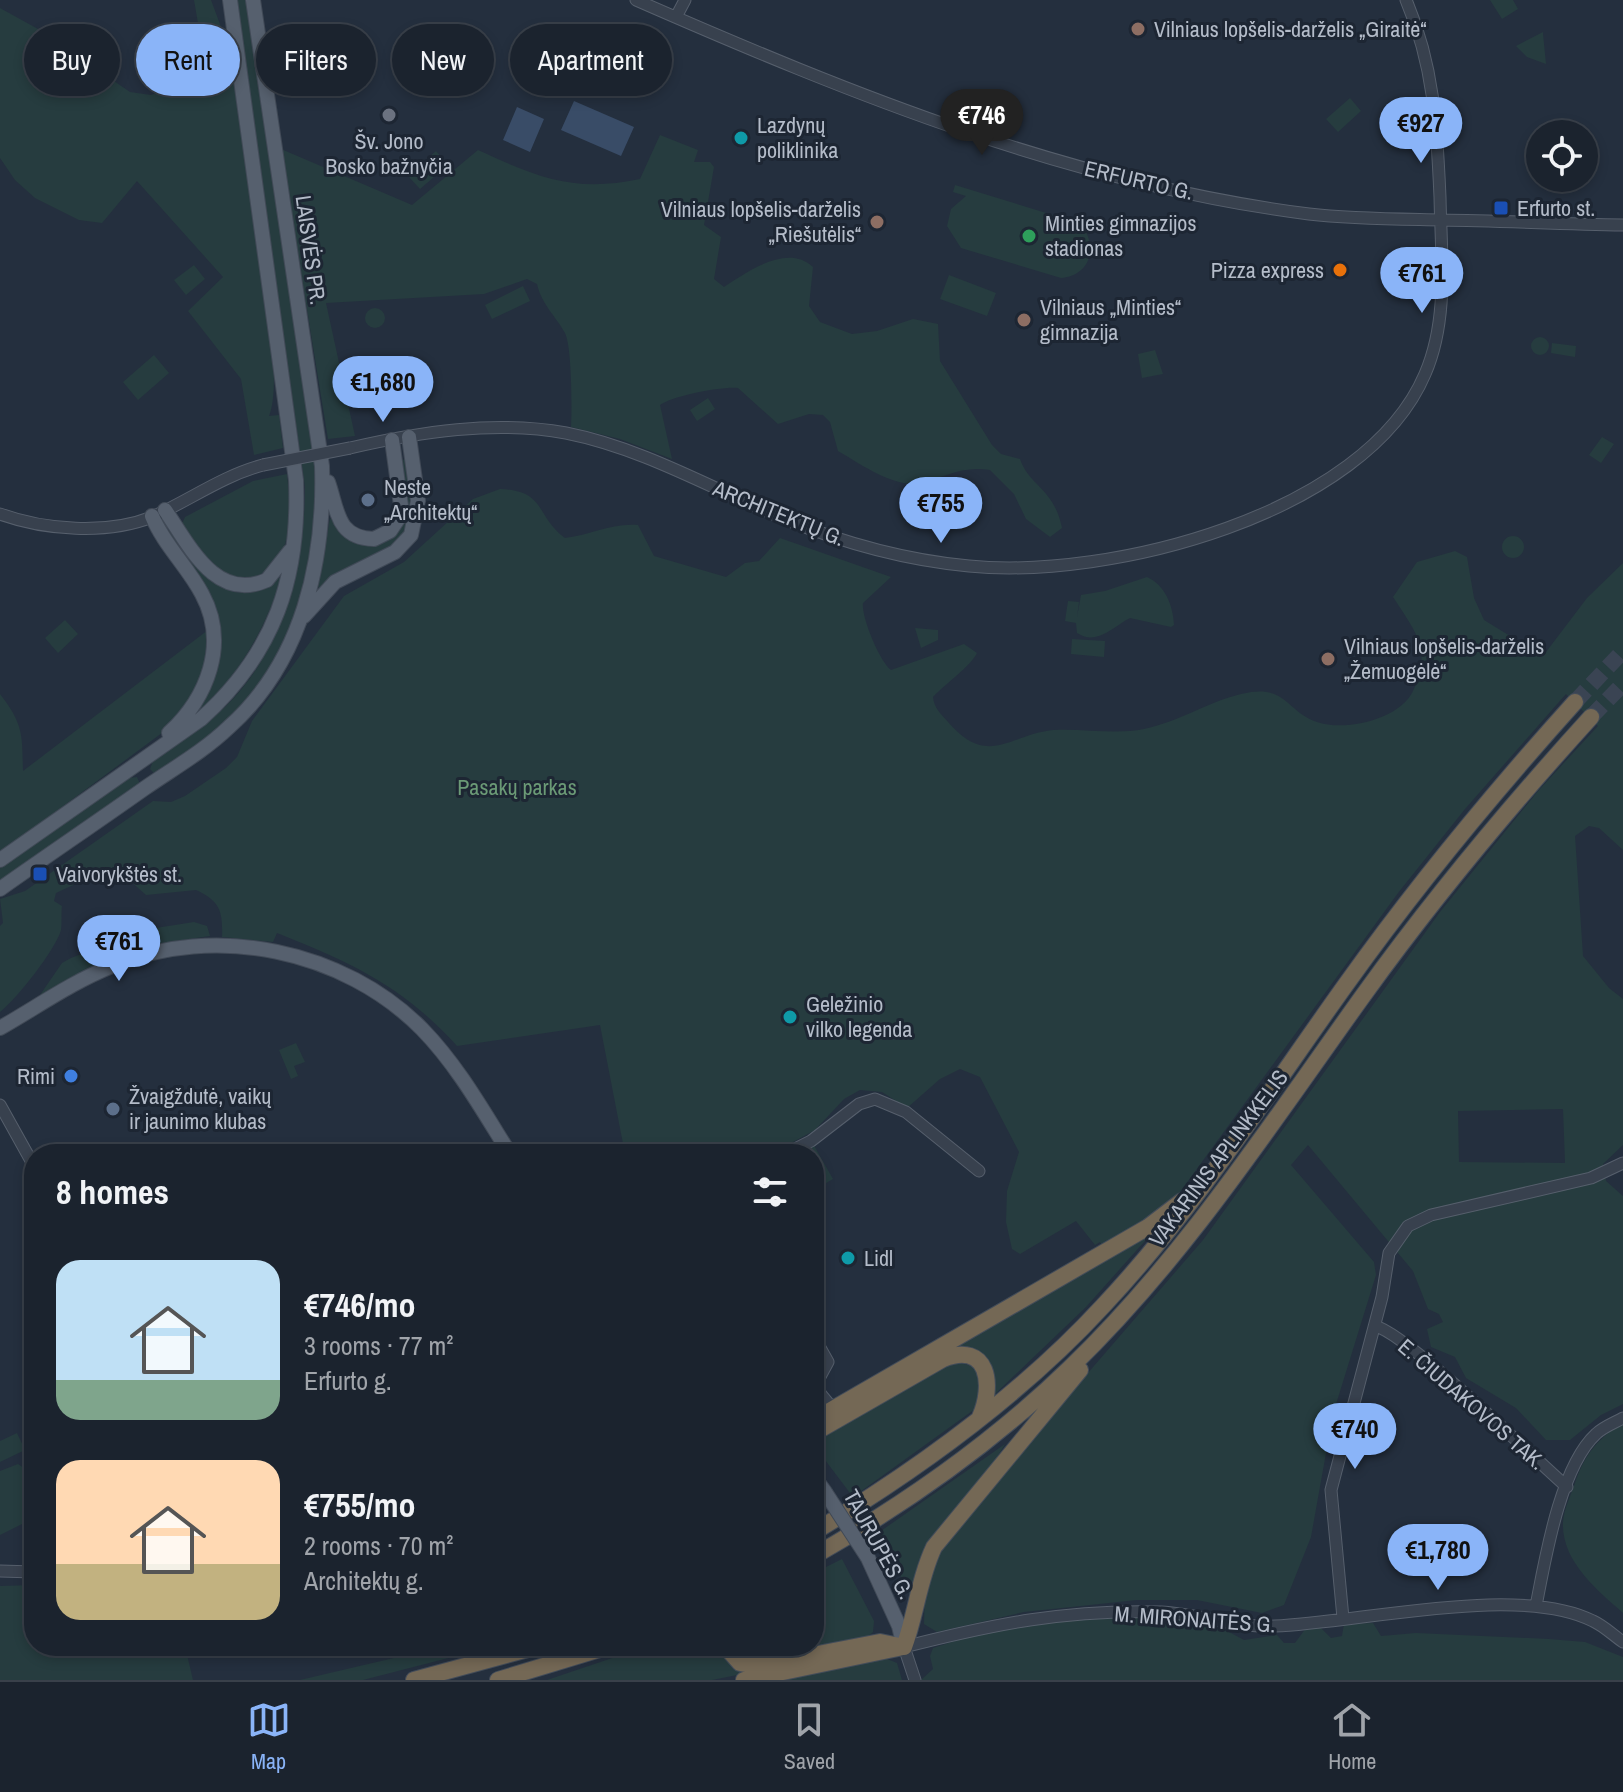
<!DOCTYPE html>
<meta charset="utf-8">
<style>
:root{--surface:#1b232e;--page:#282f3a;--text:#f1f3f6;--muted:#a0a4aa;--line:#39404a;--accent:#8ab4f8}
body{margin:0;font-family:"Archivo Narrow",sans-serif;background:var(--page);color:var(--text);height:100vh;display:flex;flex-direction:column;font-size:30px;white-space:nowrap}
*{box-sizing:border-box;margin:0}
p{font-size:26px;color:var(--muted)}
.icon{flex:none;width:44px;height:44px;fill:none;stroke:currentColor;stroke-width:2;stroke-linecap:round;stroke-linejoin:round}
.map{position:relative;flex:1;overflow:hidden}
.details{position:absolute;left:24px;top:1144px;width:800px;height:512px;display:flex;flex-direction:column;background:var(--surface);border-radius:32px;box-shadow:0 4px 12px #0003,0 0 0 2px var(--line)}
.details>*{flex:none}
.banner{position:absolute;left:24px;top:24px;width:800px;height:72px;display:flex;gap:16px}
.fabs{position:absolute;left:1526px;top:120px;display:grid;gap:16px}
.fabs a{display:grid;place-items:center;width:72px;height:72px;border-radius:50%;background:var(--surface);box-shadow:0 4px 12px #0003,0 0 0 2px var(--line);font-size:40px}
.price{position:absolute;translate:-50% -68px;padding:0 18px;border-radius:28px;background:var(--accent);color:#111;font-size:26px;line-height:52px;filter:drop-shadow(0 2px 4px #0008)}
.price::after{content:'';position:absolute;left:50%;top:48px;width:24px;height:18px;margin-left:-12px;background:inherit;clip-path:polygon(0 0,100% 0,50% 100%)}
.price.selected{background:#222;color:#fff}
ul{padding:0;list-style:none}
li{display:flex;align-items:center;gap:24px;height:200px;padding:0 32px}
li span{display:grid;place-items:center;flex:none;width:224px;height:160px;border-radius:24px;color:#555}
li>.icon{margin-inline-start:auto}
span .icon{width:96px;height:96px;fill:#fffc;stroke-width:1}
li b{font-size:34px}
h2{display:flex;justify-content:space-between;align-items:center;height:96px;padding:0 32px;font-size:34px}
.chip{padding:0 28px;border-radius:36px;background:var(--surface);box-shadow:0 4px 12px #0003,0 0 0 2px var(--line);font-size:28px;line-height:72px}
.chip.selected{background:var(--accent);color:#111}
.menu{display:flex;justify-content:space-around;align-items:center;height:112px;border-top:2px solid var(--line);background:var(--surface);font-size:22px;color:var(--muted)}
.menu a{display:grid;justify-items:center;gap:4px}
.menu .selected{color:var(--accent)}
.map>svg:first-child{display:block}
.green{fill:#263c3f;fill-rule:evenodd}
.water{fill:#394c67}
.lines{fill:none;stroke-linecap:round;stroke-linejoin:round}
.highway-tunnel{stroke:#3a4453;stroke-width:16;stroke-dasharray:16 8;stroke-linecap:butt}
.minor-casing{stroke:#565f6c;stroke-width:13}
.major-casing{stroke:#414a57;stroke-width:16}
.highway-casing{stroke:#434c59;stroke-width:18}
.minor{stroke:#38414e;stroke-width:11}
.major{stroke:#56606e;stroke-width:14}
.highway{stroke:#746855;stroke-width:16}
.minor-bridge-casing{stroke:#565f6c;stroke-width:13;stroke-linecap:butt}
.major-bridge-casing{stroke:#414a57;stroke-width:16;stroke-linecap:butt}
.minor-bridge{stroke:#38414e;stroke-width:11}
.major-bridge{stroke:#56606e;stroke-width:14}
.education-dot{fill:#8d6e63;stroke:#1d2633;stroke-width:3}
.worship-dot{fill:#6b7280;stroke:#1d2633;stroke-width:3}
.culture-dot{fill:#0f9aa8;stroke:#1d2633;stroke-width:3}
.transit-dot{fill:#1a4fb4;stroke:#1d2633;stroke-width:3}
.leisure-dot{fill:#2e9e5b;stroke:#1d2633;stroke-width:3}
.food-dot{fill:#e8710a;stroke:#1d2633;stroke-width:3}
.service-dot{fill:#5c6f8a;stroke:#1d2633;stroke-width:3}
.shop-dot{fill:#3f7fe0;stroke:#1d2633;stroke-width:3}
.labels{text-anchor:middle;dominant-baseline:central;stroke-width:6;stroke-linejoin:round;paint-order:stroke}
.poi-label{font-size:22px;fill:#b4bcc9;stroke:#1d2633;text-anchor:start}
.street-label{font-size:22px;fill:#b4bcc9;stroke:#1d2633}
.park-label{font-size:22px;fill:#6b9a76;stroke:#1d2633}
</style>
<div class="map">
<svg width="1623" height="1680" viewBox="0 0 1623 1680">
<rect width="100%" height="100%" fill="#242f3e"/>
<path class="green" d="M 194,0 L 211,0 L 227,43 C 238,108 290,369 269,416 L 279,415 L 283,448 L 254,455 L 241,379 L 188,311 L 223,277 L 137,181 L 102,223 L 79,220 L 35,198 L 15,180 L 0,158 L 0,8 L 38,29 L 130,92 L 151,95 L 168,88 L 203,84 L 206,70 Z
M 235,0 L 249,0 L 319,487 L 314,555 L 296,618 L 261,683 L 209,739 L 154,773 L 150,769 L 153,761 C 178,744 204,727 226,706 C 283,651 305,563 305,487 Z
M 1490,0 L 1513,0 L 1518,9 L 1502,19 Z
M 1543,32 L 1543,34 L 1546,64 L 1527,57 L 1516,46 Z
M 1350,98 L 1361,111 L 1338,132 L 1326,119 Z
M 660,135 L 698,150 L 694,162 L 710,162 L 714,167 L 704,225 L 721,237 L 714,279 L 724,287 C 747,272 787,243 813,267 L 809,306 L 820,322 L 852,334 L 877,331 L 913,319 L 938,324 L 940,361 L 992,445 L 1001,454 L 1020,459 C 1029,486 1054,488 1062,528 L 1050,537 L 1026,519 L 1014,494 L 990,470 C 961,465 945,478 918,483 C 894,488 859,463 838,451 L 830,422 L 823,415 L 809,414 L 778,424 L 738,388 C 723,386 672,396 660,405 L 672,459 L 620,439 L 571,427 C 572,409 572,347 565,333 C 555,315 542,305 537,284 L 527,279 L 484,294 L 326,303 L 355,436 L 328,439 L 281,149 L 412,205 L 478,150 C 537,177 574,193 640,179 Z
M 436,151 L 448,165 L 420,189 L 408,176 Z
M 955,185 L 1092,227 L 1091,232 L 1086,232 C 1097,254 1086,276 1061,278 L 961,248 L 947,226 L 951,209 L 966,196 L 953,192 Z
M 194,265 L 205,279 L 186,295 L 174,280 Z
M 949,275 L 996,293 L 987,316 L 940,299 Z
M 523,286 L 530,301 L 492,319 L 485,305 Z
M365 318a10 10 0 1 1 20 0a10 10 0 1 1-20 0Z
M1531 346a9 9 0 1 1 18 0a9 9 0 1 1-18 0Z
M 1552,343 L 1576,346 L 1575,357 L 1551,353 Z
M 1155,350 L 1163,374 L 1142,378 L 1138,354 Z
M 154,355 L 169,373 L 138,400 L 123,382 Z
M 708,398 L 715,409 L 697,421 L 690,410 Z
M 1602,437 L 1614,444 L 1601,463 L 1589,455 Z
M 407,459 L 413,516 L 399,542 L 318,588 L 330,518 L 347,539 L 367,544 L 408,507 L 402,460 Z
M 287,474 C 291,511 296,568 249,578 C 239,580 229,579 220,574 C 205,565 191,540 181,526 L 185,517 L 253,481 Z
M 500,489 C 547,491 535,516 565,538 C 592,535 610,523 638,525 L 654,556 L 726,577 L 745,563 L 759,561 L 780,538 L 891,577 L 863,603 C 861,617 880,662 891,670 L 964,644 L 977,653 C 971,666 945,684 933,697 C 934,708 941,714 948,722 C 988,768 1008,735 1053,730 C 1082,728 1115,735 1144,729 C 1178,722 1208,702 1241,694 C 1287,683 1285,711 1317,722 C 1346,732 1400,719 1413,691 C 1433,650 1415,631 1393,597 L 1417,562 L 1455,551 L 1467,557 L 1474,598 L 1484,620 L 1543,656 L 1587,598 L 1623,563 L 1623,850 L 1599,828 L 1589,826 L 1575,836 L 1583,956 L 1609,988 L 1623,999 L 1623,1145 L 1603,1164 L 1606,1181 L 1623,1196 L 1623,1404 L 1601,1415 L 1570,1440 L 1546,1440 L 1516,1408 L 1466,1378 L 1455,1357 L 1431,1347 L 1427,1329 L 1443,1322 L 1439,1314 L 1428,1309 L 1413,1271 L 1308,1145 L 1291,1165 L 1374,1262 L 1376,1275 L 1333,1414 L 1311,1537 L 1284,1605 L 1262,1613 L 1197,1600 L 1137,1600 L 1024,1612 L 937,1632 L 924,1624 L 925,1588 L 946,1537 L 1203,1240 L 1440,912 L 1538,791 L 1598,726 L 1566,694 L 1465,809 L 1398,893 L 1172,1203 L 1103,1247 L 1100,1242 L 1095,1245 L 1076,1221 L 1020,1254 L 1012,1249 L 1006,1222 L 1007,1191 L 1019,1152 L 980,1077 L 960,1069 L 940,1079 L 907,1108 L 882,1092 L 860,1090 L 844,1099 L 815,1130 L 771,1154 L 625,1154 L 600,1025 L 457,1046 C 403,986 350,962 277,933 L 273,942 L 222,937 C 223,911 220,901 196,890 L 146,895 L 128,879 L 110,880 L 95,875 L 56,893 L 54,901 L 62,906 C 61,913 62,923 61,930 C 56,949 16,1000 0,1012 L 0,926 L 3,923 L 0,899 L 25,891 L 153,801 L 171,802 L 185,796 L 226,768 L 237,757 L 252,721 L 344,596 L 404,562 L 473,499 ZM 1563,1109 L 1565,1163 L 1459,1162 L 1458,1111 Z
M 170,530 C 202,569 226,619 282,576 C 264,633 238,676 194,717 L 217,667 L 219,639 L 167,532 Z
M1502 547a11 11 0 1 1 22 0a11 11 0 1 1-22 0Z
M 1147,577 C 1165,585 1173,605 1174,625 L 1171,627 L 1130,618 C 1112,627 1098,646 1077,633 L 1076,623 L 1065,621 L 1068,601 L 1079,602 L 1077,617 L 1081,595 L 1105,591 Z
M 65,620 L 78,634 L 58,653 L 45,638 Z
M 915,628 L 938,630 L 938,640 L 921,648 Z
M 208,630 L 202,684 L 170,727 L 0,853 L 0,694 C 24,725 22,735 23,771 Z
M 1072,639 L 1105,641 L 1104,657 L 1071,654 Z
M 137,777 L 140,784 L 0,881 L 0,868 L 129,778 Z
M 194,922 L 207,926 L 210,936 L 149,945 L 121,953 L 40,995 L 62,963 L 71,958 L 143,930 Z
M 296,1043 L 305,1062 L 294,1066 L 298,1076 L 291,1079 L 279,1050 Z
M 812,1142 L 833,1179 L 814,1190 L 814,1154 L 791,1154 Z
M 1152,1233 L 1086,1307 L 995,1394 L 993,1375 L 949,1348 Z
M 954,1361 L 975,1367 L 984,1384 L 975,1409 L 853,1497 L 819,1452 L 822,1436 Z
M 1623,1424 L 1623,1613 C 1597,1590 1561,1561 1563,1522 C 1564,1508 1572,1493 1576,1480 C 1585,1455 1599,1436 1623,1424 Z
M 17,1433 L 25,1450 L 0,1462 L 0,1441 Z
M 1005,1444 L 990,1469 L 929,1542 L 912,1598 L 878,1533 Z
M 18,1464 L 34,1475 L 34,1518 L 0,1535 L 0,1471 Z
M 842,1559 L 874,1621 L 873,1632 L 864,1640 L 753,1660 L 732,1646 L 814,1646 L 814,1573 Z
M 34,1585 L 34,1646 L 185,1646 L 193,1680 L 0,1680 L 0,1586 Z
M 1108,1617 L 1179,1618 L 1229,1632 L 1244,1640 L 1277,1635 L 1284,1643 L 1295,1643 L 1306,1628 L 1320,1627 L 1331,1638 L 1342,1636 L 1344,1624 L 1373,1623 L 1381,1636 L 1416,1633 L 1549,1639 L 1585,1642 L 1623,1657 L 1623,1680 L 921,1680 L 933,1669 L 930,1656 L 933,1648 L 999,1627 Z
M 445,1646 L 495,1646 L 363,1680 L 300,1680 Z
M 648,1646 L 719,1646 L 752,1672 L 712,1680 L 547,1680 Z
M 887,1659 L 897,1663 L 902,1680 L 774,1680 Z"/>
<path class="water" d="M 574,101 L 634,127 L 621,156 L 561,130 Z
M 517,107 L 544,119 L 530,152 L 503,140 Z"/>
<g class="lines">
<path class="highway-tunnel" d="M 1575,702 L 1623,651
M 1591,717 L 1623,684"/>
<g class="minor-casing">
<path id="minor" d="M 636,0 C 853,95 1073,184 1309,214 C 1353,219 1397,219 1442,220 C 1502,221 1562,224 1623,225
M 676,17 L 685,0
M 350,448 C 419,432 495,420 566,433 C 642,448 711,488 782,518 C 843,543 904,560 969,566 C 1109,580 1365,515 1425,374 C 1449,319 1441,255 1440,197 C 1437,127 1434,65 1406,0
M 0,514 C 44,530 107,535 152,517 C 190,500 222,476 263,465
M 0,1105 L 34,1166
M 785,1154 L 811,1141 L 859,1104 L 875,1099 L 906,1112 L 979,1171
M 1375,1326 C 1406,1333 1535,1459 1567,1487
M 814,1337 L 828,1362 L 815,1386
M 814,1386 L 833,1409
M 0,1571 L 34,1572
M 1536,1606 C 1545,1560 1560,1467 1596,1434 C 1603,1427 1614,1423 1623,1418
M 1343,1618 L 1331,1490 L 1382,1297 L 1389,1253 L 1408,1226 L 1431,1215 L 1591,1178 L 1623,1163
M 915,1680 L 904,1647 C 994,1624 1068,1609 1161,1612 C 1200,1614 1236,1628 1275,1626 C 1358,1623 1519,1583 1593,1621 C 1604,1626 1613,1635 1623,1642"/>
</g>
<g class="major-casing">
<path id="major" d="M 328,482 C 338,510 336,538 374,539 L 390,531 L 402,513 L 392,440
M 165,510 C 189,545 216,603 267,580 L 290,551
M 152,516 C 164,545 188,567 202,594 C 229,644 207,698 169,733
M 304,616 L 335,582 L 395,552 L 411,535 L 418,501 L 409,437
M 0,860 L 201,719 C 275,653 300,577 296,480 L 230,0
M 0,889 C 48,855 97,822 145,788 C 174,768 204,751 229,727 C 303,661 325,560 322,466 L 253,0
M 0,1028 C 37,1007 72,982 112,966 C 215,923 344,950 422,1029 C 458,1066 483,1111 510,1154
M 814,1477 L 825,1492
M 868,1558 L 899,1626 L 904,1647"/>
</g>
<g class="highway-casing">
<path id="highway" d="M 814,1420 L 1148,1227 L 1182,1201
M 814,1433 L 943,1359 C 989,1341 994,1385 980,1417
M 814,1532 C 919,1469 1020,1396 1103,1306 C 1196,1207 1268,1093 1347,983 C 1417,885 1494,792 1575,702
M 814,1556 C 907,1503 994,1442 1071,1367 C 1186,1256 1272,1122 1365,993 C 1435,896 1511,805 1591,717
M 725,1646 L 740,1663 L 756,1666 L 880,1642 L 904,1647
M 904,1647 C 916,1614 919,1579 934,1547 L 1080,1370
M 414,1680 L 539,1646
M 498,1680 L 610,1646
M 744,1680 L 903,1647"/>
</g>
<use href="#minor" class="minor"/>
<use href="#major" class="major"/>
<use href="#highway" class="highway"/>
<g class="minor-bridge-casing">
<path id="minor-bridge" d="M 263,465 L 350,448"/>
</g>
<g class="major-bridge-casing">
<path id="major-bridge" d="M 825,1492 L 868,1558"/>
</g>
<use href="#minor-bridge" class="minor-bridge"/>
<use href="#major-bridge" class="major-bridge"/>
</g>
<g class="education-dot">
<circle cx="1138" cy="29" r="8"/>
<circle cx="877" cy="222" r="8"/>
<circle cx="1024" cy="320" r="8"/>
<circle cx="1328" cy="659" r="8"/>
</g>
<circle class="worship-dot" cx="389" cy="115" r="8"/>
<g class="culture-dot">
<circle cx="741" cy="138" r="8"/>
<circle cx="790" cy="1017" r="8"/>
<circle cx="848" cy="1258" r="8"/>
</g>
<g class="transit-dot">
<rect x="1493" y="200" width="16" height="16" rx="4"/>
<rect x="32" y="866" width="16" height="16" rx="4"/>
</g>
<circle class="leisure-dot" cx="1029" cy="236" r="8"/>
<circle class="food-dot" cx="1340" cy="270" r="8"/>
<g class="service-dot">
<circle cx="368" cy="500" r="8"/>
<circle cx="113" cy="1109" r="8"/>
</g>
<circle class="shop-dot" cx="71" cy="1076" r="8"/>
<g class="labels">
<g class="poi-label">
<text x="1154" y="29">Vilniaus lopšelis-darželis „Giraitė“</text>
<text x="757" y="125">Lazdynų<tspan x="757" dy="25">poliklinika</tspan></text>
<text x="389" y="141" text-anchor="middle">Šv. Jono<tspan x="389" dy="25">Bosko bažnyčia</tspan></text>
<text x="1517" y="208">Erfurto st.</text>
<text x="861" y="209" text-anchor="end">Vilniaus lopšelis-darželis<tspan x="861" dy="25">„Riešutėlis“</tspan></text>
<text x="1045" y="223">Minties gimnazijos<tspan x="1045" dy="25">stadionas</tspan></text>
<text x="1324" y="270" text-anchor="end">Pizza express</text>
<text x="1040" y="307">Vilniaus „Minties“<tspan x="1040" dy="25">gimnazija</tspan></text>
<text x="384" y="487">Neste<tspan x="384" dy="25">„Architektų“</tspan></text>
<text x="1344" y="646">Vilniaus lopšelis-darželis<tspan x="1344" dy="25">„Žemuogėlė“</tspan></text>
<text x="56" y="874">Vaivorykštės st.</text>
<text x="806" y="1004">Geležinio<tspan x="806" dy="25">vilko legenda</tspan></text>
<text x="55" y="1076" text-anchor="end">Rimi</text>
<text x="129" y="1096">Žvaigždutė, vaikų<tspan x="129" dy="25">ir jaunimo klubas</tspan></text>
<text x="864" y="1258">Lidl</text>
</g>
<g class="street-label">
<text transform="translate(1139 180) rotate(13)">ERFURTO G.</text>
<text transform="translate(311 250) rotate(82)">LAISVĖS PR.</text>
<text transform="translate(779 513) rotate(22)">ARCHITEKTŲ G.</text>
<text transform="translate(1218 1158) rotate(-53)">VAKARINIS APLINKKELIS</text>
<text transform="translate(1472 1404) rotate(41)">E. ČIUDAKOVOS TAK.</text>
<text transform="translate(879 1544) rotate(61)">TAURUPĖS G.</text>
<text transform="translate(1195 1619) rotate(4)">M. MIRONAITĖS G.</text>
</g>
<g class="park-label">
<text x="517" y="787">Pasakų parkas</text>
</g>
</g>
</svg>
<div class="fabs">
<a><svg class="icon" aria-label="locate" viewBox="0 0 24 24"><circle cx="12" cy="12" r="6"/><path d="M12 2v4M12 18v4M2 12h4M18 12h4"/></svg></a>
</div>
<b class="price selected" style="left:982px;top:157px">€746</b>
<b class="price" style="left:1421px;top:165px">€927</b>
<b class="price" style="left:1422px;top:315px">€761</b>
<b class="price" style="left:383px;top:424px">€1,680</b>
<b class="price" style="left:941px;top:545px">€755</b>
<b class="price" style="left:119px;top:983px">€761</b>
<b class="price" style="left:1355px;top:1471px">€740</b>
<b class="price" style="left:1438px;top:1592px">€1,780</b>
<div class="banner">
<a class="chip">Buy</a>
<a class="chip selected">Rent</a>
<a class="chip">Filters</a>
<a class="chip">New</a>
<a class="chip">Apartment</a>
</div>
<section class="details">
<h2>8 homes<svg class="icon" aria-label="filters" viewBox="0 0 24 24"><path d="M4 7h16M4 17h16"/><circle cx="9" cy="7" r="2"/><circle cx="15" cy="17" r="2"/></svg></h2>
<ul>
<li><span style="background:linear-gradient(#bfe0f5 75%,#7fa58c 0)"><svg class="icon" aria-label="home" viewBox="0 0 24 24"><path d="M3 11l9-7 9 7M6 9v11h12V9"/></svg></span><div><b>€746/mo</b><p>3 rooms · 77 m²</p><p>Erfurto g.</p></div></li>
<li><span style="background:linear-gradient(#ffd9b3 65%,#c2b280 0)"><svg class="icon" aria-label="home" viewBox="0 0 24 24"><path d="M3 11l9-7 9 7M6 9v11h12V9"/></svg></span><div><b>€755/mo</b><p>2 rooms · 70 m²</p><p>Architektų g.</p></div></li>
</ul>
</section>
</div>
<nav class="menu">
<a class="selected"><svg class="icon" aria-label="map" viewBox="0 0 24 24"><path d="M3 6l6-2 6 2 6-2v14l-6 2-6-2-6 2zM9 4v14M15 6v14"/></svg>Map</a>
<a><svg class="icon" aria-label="saved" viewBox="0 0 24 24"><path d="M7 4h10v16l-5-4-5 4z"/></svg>Saved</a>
<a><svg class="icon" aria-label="home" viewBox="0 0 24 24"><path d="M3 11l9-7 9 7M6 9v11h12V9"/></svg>Home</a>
</nav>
